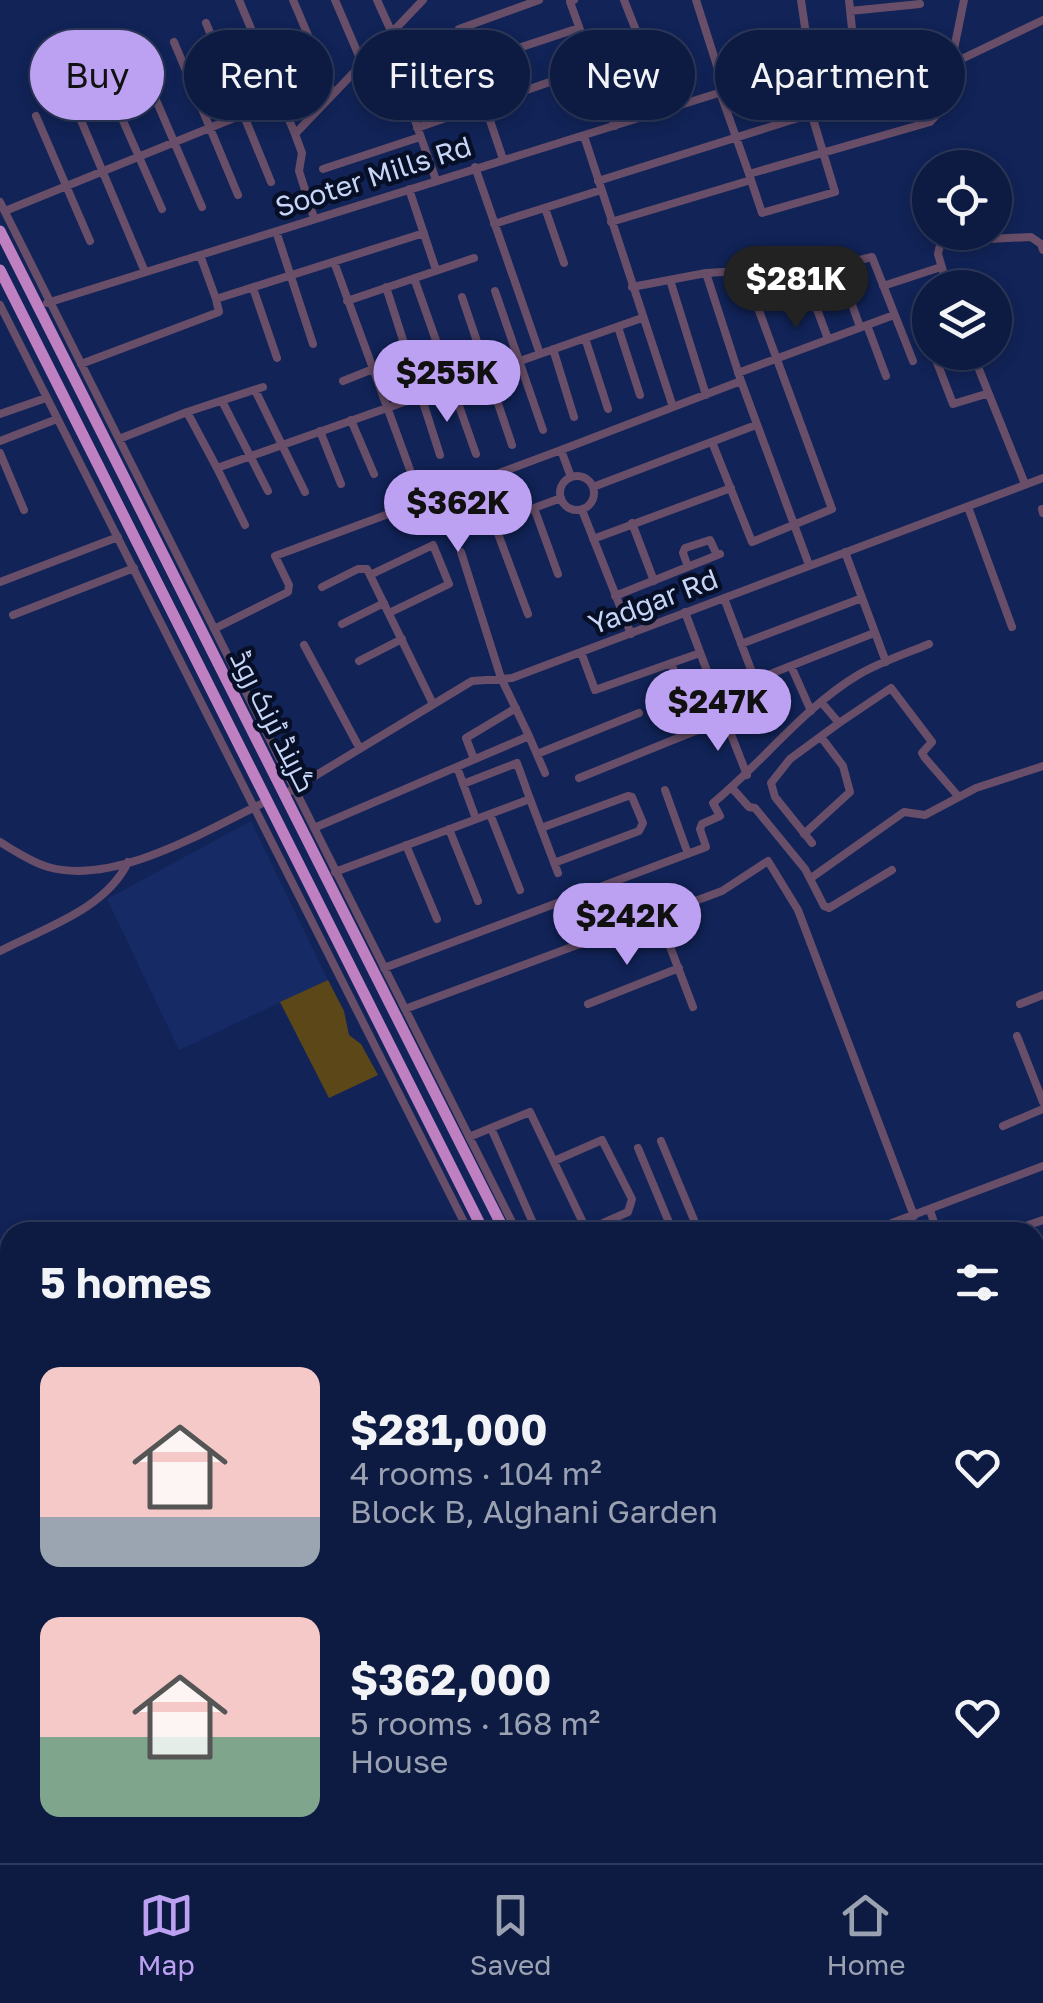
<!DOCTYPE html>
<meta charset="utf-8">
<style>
:root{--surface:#0d1a41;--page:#162348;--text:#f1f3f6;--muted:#9aa1b1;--line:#2d385a;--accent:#bca0f2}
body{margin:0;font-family:"Golos Text",Cairo,sans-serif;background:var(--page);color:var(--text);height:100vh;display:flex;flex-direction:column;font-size:38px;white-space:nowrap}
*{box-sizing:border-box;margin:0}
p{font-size:32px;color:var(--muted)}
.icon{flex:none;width:55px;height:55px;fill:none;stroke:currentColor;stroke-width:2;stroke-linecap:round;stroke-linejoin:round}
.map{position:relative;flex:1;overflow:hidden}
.side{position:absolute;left:0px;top:1222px;width:1045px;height:642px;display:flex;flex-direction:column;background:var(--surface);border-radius:30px 30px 0 0;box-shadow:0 5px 15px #0003,0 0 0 2px var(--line)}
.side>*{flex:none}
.guide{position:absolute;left:30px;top:30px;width:985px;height:90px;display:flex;gap:20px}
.buttons{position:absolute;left:912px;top:150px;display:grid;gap:20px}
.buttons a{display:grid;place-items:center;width:100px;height:100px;border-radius:50%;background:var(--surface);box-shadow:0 5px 15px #0003,0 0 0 2px var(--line);font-size:50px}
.price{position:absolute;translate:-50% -85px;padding:0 22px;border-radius:35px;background:var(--accent);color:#111;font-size:32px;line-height:65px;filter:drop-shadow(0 2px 5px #0008)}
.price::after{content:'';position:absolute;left:50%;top:60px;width:30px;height:22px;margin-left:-15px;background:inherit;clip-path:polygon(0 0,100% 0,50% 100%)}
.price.on{background:#222;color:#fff}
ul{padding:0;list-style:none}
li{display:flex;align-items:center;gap:30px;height:250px;padding:0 40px}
li span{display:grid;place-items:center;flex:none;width:280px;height:200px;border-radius:20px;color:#555}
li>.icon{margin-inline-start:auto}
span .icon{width:120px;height:120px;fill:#fffc;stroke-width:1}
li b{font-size:42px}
h2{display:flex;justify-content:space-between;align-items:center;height:120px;padding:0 40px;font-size:42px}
.pill{padding:0 35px;border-radius:45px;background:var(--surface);box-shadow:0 5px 15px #0003,0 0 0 2px var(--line);font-size:35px;line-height:90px}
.pill.on{background:var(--accent);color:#111}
.menu{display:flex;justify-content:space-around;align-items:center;height:140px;border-top:2px solid var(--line);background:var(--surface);font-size:28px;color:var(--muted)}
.menu a{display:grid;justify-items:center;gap:5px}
.menu .on{color:var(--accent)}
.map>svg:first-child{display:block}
.built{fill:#162b66}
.green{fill:#5b4718}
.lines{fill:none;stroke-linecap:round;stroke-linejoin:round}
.minor{stroke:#684e68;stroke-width:8}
.highway{stroke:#bf80c1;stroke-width:11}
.labels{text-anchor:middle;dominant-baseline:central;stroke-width:9;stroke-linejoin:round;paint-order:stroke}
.street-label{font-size:28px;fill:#c7d6f7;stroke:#070f26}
</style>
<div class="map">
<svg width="1043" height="1863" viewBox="0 0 1043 1863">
<rect width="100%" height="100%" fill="#112357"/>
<path class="built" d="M 251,821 L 328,980 L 179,1050 L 107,899 Z"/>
<path class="green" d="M 328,980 L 344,1011 L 349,1035 L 361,1044 L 378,1075 L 329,1098 L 280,1002 Z"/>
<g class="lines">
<path class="minor" d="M 239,0 L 295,134
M 293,0 L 333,94
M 335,0 L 362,63
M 377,0 L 392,33
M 574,0 L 570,2 L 615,126
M 624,0 L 667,109
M 696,0 L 725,91
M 801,0 L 807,41
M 849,0 L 854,48
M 850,11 L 920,4
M 206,23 L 271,182
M 174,42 L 238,195
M 138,58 L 202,207
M 951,64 L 964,0
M 105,80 L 162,209
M 720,92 L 749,174 L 930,122 L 946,104 L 945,67
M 604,97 L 655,78
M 72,99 L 145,272
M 36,116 L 90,241
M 417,128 L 593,67
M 584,136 L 673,407
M 503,159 L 459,29 L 539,0
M 475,167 L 540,354
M 323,169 L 420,137
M 749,174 L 762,213 L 835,192 L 797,66
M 436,180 L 405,92 L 470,64 L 579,28
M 598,181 L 811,114
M 409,189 L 436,270
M 0,202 L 517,1232
M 545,208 L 564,263
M 5,211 L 281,99
M 314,218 L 299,171 L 302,153 L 295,134 L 423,0
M 611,222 L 751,180
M 494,224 L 601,190
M 276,231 L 313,344
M 200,255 L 216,299
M 334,262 L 413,478
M 838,265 L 860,327
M 801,266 L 828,339
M 414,278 L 476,454
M 670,280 L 706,395
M 883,286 L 941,267
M 386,287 L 440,455
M 632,287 L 706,273 L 838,265 L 872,257 L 913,361
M 253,288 L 277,358
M 948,288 L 938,254 L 940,245 L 947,241 L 1031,237 L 1041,244 L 1043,250
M 495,291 L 543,430
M 462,297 L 512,445
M 347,301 L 474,258
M 47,303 L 725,91 L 848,49 L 860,49 L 919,68 L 945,67 L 1043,20
M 0,305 L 469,1232
M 917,309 L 930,345
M 867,325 L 886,376
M 618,327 L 640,395
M 585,338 L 608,409
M 553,349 L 574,417
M 933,352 L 953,404 L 986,394
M 972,352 L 1025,484
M 81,364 L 219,312 L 216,299 L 424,233
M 738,373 L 894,315
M 343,381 L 373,369
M 741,381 L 809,565
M 255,390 L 305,492
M 222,401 L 268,491
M 187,412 L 263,387
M 0,414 L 46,398
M 351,420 L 374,474
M 320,431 L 341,484
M 119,439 L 187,412 L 217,468 L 642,318
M 0,441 L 57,419
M 712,442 L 752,542 L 832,509 L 744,270
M 561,450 L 741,381 L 706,273
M 0,453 L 24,510
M 217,468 L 245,525
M560 493a17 17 0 1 1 34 0a17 17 0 1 1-34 0Z
M 593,487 L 756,425
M 968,507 L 1012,627
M 534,508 L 558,574
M 1042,509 L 1043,513
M 582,510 L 631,634
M 494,523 L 528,614
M 632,523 L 654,581
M 475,530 L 561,498
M 593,539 L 731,488
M 845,552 L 886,662
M 688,567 L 683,553 L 685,548 L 710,540 L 717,555
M 370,575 L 433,545 L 449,584 L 389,613
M 0,582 L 118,537
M 322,587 L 358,569 L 367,569 L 433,704
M 615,596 L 720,554
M 724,598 L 770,720
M 13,615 L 134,568
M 342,624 L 384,603
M 214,629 L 288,592 L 289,585 L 275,556 L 561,450 L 571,477
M 741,644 L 862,598
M 304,645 L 360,749
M 581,652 L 595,690 L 700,653
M 359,661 L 402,639
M 671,663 L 696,731
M 791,666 L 811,711
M 755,680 L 874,633
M 822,703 L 839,723 L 891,688 L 932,742 L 922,753 L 925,758 L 958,796
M 725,719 L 747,775
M 529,736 L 545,773
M 537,754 L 639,713
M 474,759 L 466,738 L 516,708
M 457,767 L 476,819
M 579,778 L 725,719 L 685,612
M 463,784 L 517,763 L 530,799
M 732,788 L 749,807 L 755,808 L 805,869 L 824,906 L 829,908 L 892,870
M 665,790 L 688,854
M 290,791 L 472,681 L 512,678 L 1043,478
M 490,814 L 520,890
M 314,828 L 529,736 L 501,678 L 461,552
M 541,828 L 628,796 L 632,797 L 643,823 L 639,831 L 554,863
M 449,829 L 478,901
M 804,834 L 850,792 L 843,766 L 821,737
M 0,842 C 15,851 31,862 48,867 C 114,886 203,832 261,804
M 812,843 L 775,797 L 771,783 L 790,759 L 839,723
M 406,845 L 437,919
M 335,872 L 530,799 L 558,873
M 811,878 L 904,812 L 925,815 L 976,788 L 1043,766
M 593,891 L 609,933
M 658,915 L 693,1007
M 0,951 C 44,928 106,909 128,862
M 384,968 L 706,847 L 700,829 L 702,824 L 720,816 L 713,803 C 762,763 803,708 858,675 C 880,662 905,654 929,644
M 588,1004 L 679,968
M 1020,1004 L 1043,995
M 405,1009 L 722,891 L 768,861 L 798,910 L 914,1216
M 1017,1036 L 1043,1102
M 1003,1126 L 1043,1109
M 491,1128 L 537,1232
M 469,1137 L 530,1112 L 587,1231
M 661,1141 L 699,1232
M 638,1148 L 673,1232
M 554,1161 L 602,1140 L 632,1199 L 628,1212 L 583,1232
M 930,1210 L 937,1232
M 868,1232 L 1043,1166
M 1008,1232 L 1043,1220
M 1035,1291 L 1043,1292
M 1035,1299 L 1043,1319
M 0,1312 L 10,1332
M 1035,1390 L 1043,1410
M 1035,1490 L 1043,1509
M 0,1526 L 10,1545
M 1035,1574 L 1043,1571
M 1035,1616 L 1043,1626
M 1035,1663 L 1043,1657
M 1035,1720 L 1043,1741
M 1035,1801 L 1043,1798
M 0,1822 L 4,1834
M 0,1853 L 10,1842
M 156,1855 L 160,1863
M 265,1855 L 267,1863
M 282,1855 L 284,1863
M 322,1855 L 324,1863
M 549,1855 L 553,1863
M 597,1855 L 601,1863
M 788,1855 L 792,1863
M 833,1855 L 838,1863
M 1026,1855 L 1029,1863
M 418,1857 L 443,1863
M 52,1860 L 55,1863
M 28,1863 L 35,1855
M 369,1863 L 371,1855
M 628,1863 L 643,1855
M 890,1863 L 916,1860 L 923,1855"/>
<path class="highway" d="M 0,231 L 505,1232
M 0,270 L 484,1232
M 799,1855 L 803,1863
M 822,1855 L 826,1863"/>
</g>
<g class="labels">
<g class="street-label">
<text transform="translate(373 176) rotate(-18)">Sooter Mills Rd</text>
<text transform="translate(653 601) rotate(-21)">Yadgar Rd</text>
<text transform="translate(274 721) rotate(63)">گرینڈ ٹرنک روڈ</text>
</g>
</g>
</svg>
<div class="buttons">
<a><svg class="icon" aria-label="locate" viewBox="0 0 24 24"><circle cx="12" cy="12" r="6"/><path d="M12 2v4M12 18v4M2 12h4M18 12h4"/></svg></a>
<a><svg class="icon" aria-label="layers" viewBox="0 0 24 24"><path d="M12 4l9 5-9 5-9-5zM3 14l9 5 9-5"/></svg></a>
</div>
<b class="price on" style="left:796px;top:331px">$281K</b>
<b class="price" style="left:447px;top:425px">$255K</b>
<b class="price" style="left:458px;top:555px">$362K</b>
<b class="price" style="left:718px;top:754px">$247K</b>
<b class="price" style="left:627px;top:968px">$242K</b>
<div class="guide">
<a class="pill on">Buy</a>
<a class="pill">Rent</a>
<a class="pill">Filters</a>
<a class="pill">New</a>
<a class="pill">Apartment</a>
</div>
<section class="side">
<h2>5 homes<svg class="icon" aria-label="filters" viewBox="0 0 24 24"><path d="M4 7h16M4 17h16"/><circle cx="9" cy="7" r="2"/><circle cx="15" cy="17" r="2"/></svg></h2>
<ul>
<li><span style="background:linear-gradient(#f6c9c9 75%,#9aa5b1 0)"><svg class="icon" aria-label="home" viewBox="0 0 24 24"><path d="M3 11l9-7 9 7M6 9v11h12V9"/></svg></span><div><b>$281,000</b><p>4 rooms · 104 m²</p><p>Block B, Alghani Garden</p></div><svg class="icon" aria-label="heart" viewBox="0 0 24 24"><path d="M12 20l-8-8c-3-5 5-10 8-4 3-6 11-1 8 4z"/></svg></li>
<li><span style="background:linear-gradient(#f6c9c9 60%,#7fa58c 0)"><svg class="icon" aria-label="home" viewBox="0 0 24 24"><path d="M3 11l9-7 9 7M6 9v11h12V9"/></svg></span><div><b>$362,000</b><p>5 rooms · 168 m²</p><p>House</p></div><svg class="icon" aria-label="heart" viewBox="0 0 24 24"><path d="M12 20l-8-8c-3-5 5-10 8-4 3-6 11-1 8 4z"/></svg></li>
</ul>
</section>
</div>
<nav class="menu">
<a class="on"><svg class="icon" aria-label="map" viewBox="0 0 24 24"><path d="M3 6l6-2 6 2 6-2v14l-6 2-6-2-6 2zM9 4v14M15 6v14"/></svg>Map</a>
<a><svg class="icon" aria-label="saved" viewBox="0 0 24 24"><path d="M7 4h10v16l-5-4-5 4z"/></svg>Saved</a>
<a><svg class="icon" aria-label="home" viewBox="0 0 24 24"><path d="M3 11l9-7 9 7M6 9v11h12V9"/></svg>Home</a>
</nav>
